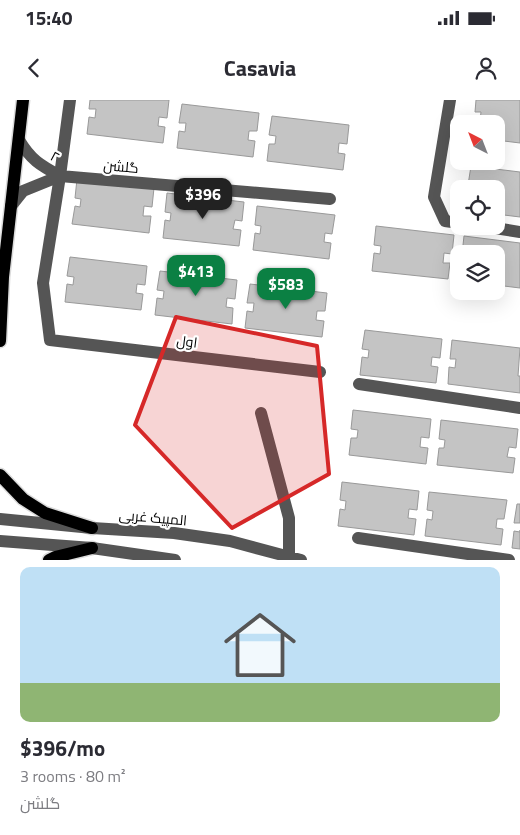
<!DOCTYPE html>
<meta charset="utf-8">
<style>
:root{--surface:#fff;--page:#f2f2f3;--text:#2b2b33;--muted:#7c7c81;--line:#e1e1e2;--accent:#0b8043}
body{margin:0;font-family:"Titillium Web",Cairo,sans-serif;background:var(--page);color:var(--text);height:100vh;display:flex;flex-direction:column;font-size:19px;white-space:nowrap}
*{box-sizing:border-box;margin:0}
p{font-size:16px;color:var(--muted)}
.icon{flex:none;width:28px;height:28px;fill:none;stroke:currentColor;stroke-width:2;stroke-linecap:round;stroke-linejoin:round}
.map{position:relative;height:460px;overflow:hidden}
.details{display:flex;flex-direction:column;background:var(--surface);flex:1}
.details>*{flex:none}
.needle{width:32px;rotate:318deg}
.fabs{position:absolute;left:450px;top:15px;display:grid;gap:10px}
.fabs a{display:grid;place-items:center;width:55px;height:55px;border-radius:10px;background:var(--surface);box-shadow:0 5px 20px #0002;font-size:25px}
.price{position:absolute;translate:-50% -42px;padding:0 11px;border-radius:10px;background:var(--accent);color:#fff;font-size:16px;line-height:32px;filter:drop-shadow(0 1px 2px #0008)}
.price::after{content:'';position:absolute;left:50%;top:30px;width:15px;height:11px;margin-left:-8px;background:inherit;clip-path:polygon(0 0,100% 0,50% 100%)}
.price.active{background:#222;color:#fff}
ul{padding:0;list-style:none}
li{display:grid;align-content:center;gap:10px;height:265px;padding:0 20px}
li+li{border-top:1px solid var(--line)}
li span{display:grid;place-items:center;height:155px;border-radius:10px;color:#555}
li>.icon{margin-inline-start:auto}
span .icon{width:90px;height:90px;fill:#fffc;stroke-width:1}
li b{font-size:21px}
.status{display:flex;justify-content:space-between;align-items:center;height:35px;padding:0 25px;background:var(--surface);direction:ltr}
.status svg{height:14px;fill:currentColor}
header{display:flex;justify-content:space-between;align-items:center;height:65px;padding:0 20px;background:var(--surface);font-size:22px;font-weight:700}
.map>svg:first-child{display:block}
.building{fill:#c4c4c4;stroke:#999}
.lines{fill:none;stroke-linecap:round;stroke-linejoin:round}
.major-casing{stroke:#dbdbdb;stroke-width:15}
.minor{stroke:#555;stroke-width:12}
.major{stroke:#000;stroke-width:12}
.marked{fill:#d62828;fill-opacity:0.2;stroke:#d62828;stroke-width:4;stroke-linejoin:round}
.labels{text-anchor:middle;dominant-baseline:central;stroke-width:4.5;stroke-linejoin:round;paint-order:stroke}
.street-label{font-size:14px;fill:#000;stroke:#fff}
</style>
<div class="status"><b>15:40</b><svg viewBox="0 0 49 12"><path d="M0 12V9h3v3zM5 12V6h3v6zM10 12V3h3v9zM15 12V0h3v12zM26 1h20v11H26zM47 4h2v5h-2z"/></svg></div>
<header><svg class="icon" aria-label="back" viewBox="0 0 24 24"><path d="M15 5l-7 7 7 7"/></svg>Casavia<svg class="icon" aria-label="person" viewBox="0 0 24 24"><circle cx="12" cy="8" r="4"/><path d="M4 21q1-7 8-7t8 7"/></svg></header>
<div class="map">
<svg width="520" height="460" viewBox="0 0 520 460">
<rect width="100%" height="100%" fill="#fff"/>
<path class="building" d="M 90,0 L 169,0 L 167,18 L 159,17 L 158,26 L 165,27 L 163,43 L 87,34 L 89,17 L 95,18 L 96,9 L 89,9 Z
M 476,0 L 520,0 L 520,43 L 496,40 L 496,24 L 474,24 L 475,20 L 480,21 L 481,12 L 475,12 Z
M 182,4 L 259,13 L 257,31 L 249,31 L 248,40 L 255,41 L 253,57 L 177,48 L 179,31 L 185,32 L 186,23 L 179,23 Z
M 272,16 L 349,25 L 347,44 L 339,43 L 338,53 L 345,54 L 343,70 L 267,61 L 269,44 L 275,44 L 276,36 L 269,35 Z
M 471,66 L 520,72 L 520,117 L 496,114 L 496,89 L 474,89 L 475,86 L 468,85 Z
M 77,79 L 154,88 L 152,107 L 144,106 L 143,116 L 151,116 L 149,133 L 72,124 L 75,106 L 80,107 L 81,99 L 75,98 Z
M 167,93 L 244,102 L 242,121 L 235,120 L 233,129 L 241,130 L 239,146 L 163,138 L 165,120 L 170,121 L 171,113 L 165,112 Z
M 257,106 L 335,115 L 332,134 L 325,133 L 324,142 L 331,143 L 329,159 L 253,150 L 255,133 L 260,134 L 261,126 L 255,125 Z
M 376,126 L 454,135 L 452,154 L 444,153 L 443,163 L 450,163 L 448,179 L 372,171 L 374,153 L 380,154 L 381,146 L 374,145 Z
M 464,136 L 520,143 L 520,188 L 496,185 L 496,154 L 462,154 Z
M 70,157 L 147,166 L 145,185 L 137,184 L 136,193 L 143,194 L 141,210 L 65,202 L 67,184 L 73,185 L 74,177 L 67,176 Z
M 160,171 L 237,180 L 235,199 L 227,198 L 226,207 L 233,208 L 232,224 L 155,215 L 157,198 L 163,199 L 164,191 L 157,190 Z
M 250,184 L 327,193 L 325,211 L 317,211 L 316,220 L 324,221 L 322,237 L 245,228 L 247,211 L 253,212 L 254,203 L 247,203 Z
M 365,230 L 442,239 L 440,258 L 432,257 L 431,266 L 438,267 L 436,283 L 360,275 L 362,257 L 368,258 L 369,250 L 362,249 Z
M 452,240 L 520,248 L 518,276 L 520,276 L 520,293 L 448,284 L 449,267 L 455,268 L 456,259 L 450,259 Z
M 353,310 L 431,319 L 429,338 L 421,337 L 420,347 L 428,348 L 426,364 L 349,355 L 351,338 L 357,338 L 358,330 L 351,329 Z
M 441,320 L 518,329 L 516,348 L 509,347 L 507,357 L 515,358 L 513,373 L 437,365 L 439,348 L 444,348 L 445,340 L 439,339 Z
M 342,382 L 419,391 L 417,410 L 409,409 L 408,418 L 416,419 L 414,435 L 338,426 L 340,409 L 345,410 L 346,401 L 340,400 Z
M 429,392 L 507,400 L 504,419 L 497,419 L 496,428 L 503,429 L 501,445 L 425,436 L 427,419 L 432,420 L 433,411 L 427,410 Z
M 517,404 L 520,404 L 520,423 L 514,423 Z
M 520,430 L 520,449 L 512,448 L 514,431 L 520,432 Z"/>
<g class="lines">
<g class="major-casing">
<path id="major" d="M 0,241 L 3,177 L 23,0
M 0,375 L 23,399 L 45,413 L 92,428
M 49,460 L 55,457 L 92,448"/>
</g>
<path class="minor" d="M 70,0 L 60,76 L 43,183 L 50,240 L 320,272
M 450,0 L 434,97 L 445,121 L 459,123
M 19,40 C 31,60 40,65 60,76 L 330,99
M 11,106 L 23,91 L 60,76
M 482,126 L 520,132
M 359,284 L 520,308
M 261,313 L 289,418 L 289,457
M 0,419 L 92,428 L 174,433 L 230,441 L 301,460
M 358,438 L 509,460
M 0,441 L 92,448 L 175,460"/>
<use href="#major" class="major"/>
</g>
<path class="marked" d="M 176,217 L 317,246 L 329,374 L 232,428 L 135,325 Z"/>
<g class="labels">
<g class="street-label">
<text transform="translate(55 56) rotate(28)">۲</text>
<text transform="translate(121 66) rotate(5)">گلشن</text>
<text transform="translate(187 241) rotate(7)">اول</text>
<text transform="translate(153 417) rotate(5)">المپیک غربی</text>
</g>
</g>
</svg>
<div class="fabs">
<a><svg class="needle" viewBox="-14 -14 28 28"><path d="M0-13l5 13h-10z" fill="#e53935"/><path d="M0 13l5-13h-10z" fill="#7c7c81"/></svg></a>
<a><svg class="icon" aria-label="locate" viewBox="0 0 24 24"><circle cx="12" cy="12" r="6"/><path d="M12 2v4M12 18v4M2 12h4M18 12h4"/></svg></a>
<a><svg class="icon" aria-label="layers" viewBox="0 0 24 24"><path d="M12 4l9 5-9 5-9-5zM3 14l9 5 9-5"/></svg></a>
</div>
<b class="price active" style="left:203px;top:120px">$396</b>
<b class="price" style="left:196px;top:197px">$413</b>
<b class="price" style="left:286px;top:210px">$583</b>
</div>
<section class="details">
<ul>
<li><span style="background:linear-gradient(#bfe0f5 75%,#8fb573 0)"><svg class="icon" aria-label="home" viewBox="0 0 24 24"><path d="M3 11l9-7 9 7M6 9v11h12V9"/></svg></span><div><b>$396/mo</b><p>3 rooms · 80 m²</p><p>گلشن</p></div></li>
</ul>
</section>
